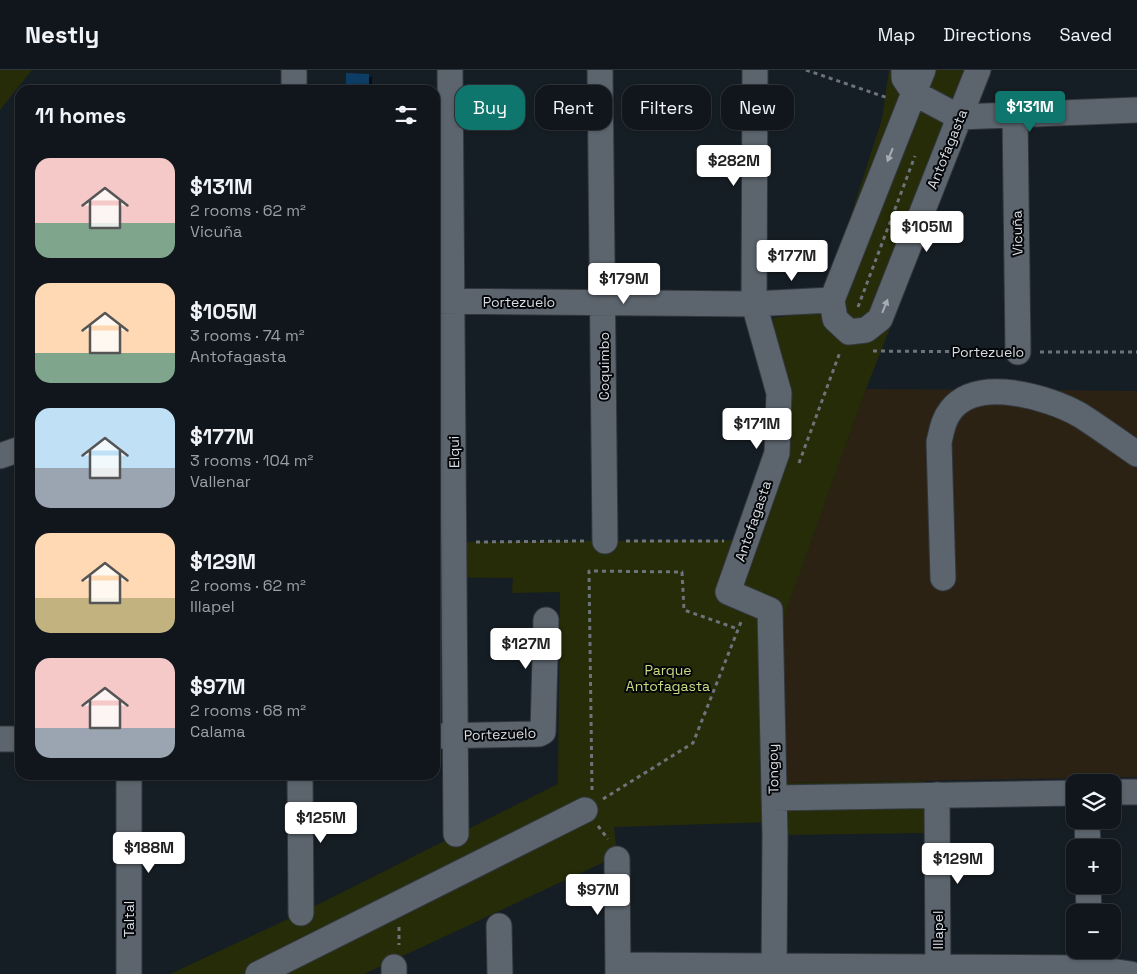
<!DOCTYPE html>
<meta charset="utf-8">
<style>
:root{--surface:#10161c;--page:#191f25;--text:#f1f3f6;--muted:#9c9fa3;--line:#30353b;--accent:#0f766e}
body{margin:0;font-family:"Space Grotesk",sans-serif;background:var(--page);color:var(--text);height:100vh;display:flex;flex-direction:column;font-size:19px;white-space:nowrap}
*{box-sizing:border-box;margin:0}
p{font-size:16px;color:var(--muted)}
.icon{flex:none;width:28px;height:28px;fill:none;stroke:currentColor;stroke-width:2;stroke-linecap:round;stroke-linejoin:round}
.map{position:relative;flex:1;overflow:hidden}
.drawer{position:absolute;left:15px;top:15px;width:425px;height:695px;display:flex;flex-direction:column;background:var(--surface);border-radius:15px;box-shadow:0 1px 4px #0004,0 0 0 1px var(--line)}
.drawer>*{flex:none}
.banner{position:absolute;left:455px;top:15px;width:475px;height:45px;display:flex;gap:10px}
.fabs{position:absolute;left:1066px;top:704px;display:grid;gap:10px}
.fabs a{display:grid;place-items:center;width:55px;height:55px;border-radius:10px;background:var(--surface);box-shadow:0 1px 4px #0004,0 0 0 1px var(--line);font-size:25px}
.price{position:absolute;translate:-50% -42px;padding:0 11px;border-radius:5px;background:#fff;color:#222;font-size:16px;line-height:32px;filter:drop-shadow(0 1px 2px #0008)}
.price::after{content:'';position:absolute;left:50%;top:30px;width:15px;height:11px;margin-left:-8px;background:inherit;clip-path:polygon(0 0,100% 0,50% 100%)}
.price.active{background:var(--accent);color:#fff}
ul{padding:0;list-style:none}
li{display:flex;align-items:center;gap:15px;height:125px;padding:0 20px}
li span{display:grid;place-items:center;flex:none;width:140px;height:100px;border-radius:15px;color:#555}
li>.icon{margin-inline-start:auto}
span .icon{width:60px;height:60px;fill:#fffc;stroke-width:1}
li b{font-size:21px}
h2{display:flex;justify-content:space-between;align-items:center;height:60px;padding:0 20px;font-size:21px}
.pill{padding:0 18px;border-radius:15px;background:var(--surface);box-shadow:0 1px 4px #0004,0 0 0 1px var(--line);font-size:18px;line-height:45px}
.pill.active{background:var(--accent);color:#fff}
header{display:flex;align-items:center;gap:30px;box-sizing:border-box;height:70px;padding:0 25px;background:var(--surface);border-bottom:1px solid var(--line)}
header strong{font-size:24px}
nav{display:flex;gap:28px;margin-inline-start:auto;font-size:18px}
.map>svg:first-child{display:block}
.education{fill:#2c2213}
.green{fill:#262c07}
.building{fill:#0d3c65;filter:url(#shadow)}
.lines{fill:none;stroke-linecap:round;stroke-linejoin:round}
.minor-casing{stroke:#32373d;stroke-width:27}
.path{stroke:#6d737a;stroke-width:3;stroke-dasharray:4 4;stroke-linecap:butt}
.minor{stroke:#5c646d;stroke-width:25}
.oneway{fill:#a6adb3}
.labels{text-anchor:middle;dominant-baseline:central;stroke-width:4;stroke-linejoin:round;paint-order:stroke}
.street-label{font-size:14px;fill:#d8dde2;stroke:#05070a}
.park-label{font-size:14px;fill:#cadc82;stroke:#05070a}
</style>
<header>
<strong>Nestly</strong>
<nav><a>Map</a><a>Directions</a><a>Saved</a></nav>
</header>
<div class="map">
<svg width="1137" height="904" viewBox="0 0 1137 904">
<defs>
<filter id="shadow"><feDropShadow dx="5.5" dy="3" stdDeviation="0" flood-color="#0009"/></filter>
</defs>
<rect width="100%" height="100%" fill="#161e25"/>
<path class="education" d="M 866,319 L 1137,321 L 1137,707 L 781,713 L 780,559 Z"/>
<path class="green" d="M 0,0 L 32,0 L 0,40 Z
M 889,0 L 992,0 L 866,319 L 780,559 L 774,752 L 614,757 L 617,786 L 364,904 L 170,904 L 301,843 L 558,714 L 560,522 L 512,523 L 513,508 L 435,507 L 435,472 L 746,470 L 779,323 L 773,248 L 820,241 L 882,49 Z
M 925,711 L 925,763 L 783,765 L 781,713 Z"/>
<path class="building" d="M 346,3 L 369,4 L 369,20 L 346,20 Z"/>
<g class="lines">
<g class="minor-casing">
<path id="minor" d="M 450,0 L 456,764
M 600,0 L 605,471
M 755,0 L 754,234 L 779,323 L 777,383 L 728,522 L 770,540 L 775,766 L 774,904
M 904,0 L 904,8 L 914,23 L 959,47 L 1137,40
M 923,0 L 832,230 L 835,249 L 849,262 L 866,260 L 880,249 L 978,0
M 294,20 L 294,0
M 1015,43 L 1018,282
M 435,231 L 754,234 L 832,230
M 0,386 L 20,379
M 943,508 L 939,372 C 942,360 943,350 951,340 C 978,306 1048,327 1080,345 C 1099,357 1118,371 1137,384
M 435,666 L 539,664 L 543,662 L 546,550
M 0,669 L 20,669
M 129,705 L 129,904
M 300,705 L 301,843
M 1112,722 L 1137,722
M 937,725 L 938,904
M 774,728 L 1075,723
M 1087,750 L 1088,778
M 617,789 L 618,904
M 1088,815 L 1089,842
M 499,856 L 500,904
M 619,895 L 1090,898 L 1131,904
M 394,897 L 394,904
M 258,904 L 585,740"/>
</g>
<path class="path" d="M 806,0 L 888,28
M 858,237 L 915,86
M 873,281 L 996,282
M 1040,282 L 1137,282
M 799,393 L 840,282
M 626,471 L 724,471
M 476,472 L 584,471
M 592,720 L 589,501 L 682,502 L 684,540 L 738,559
M 603,729 L 693,673 L 741,552
M 598,756 L 608,769
M 399,857 L 399,875"/>
<use href="#minor" class="minor"/>
</g>
<defs><path id="oneway-solid" d="M-6-.8H1V-3.2L6.5 0L1 3.2V.8H-6Z" transform="scale(1.25)"/></defs>
<g class="oneway">
<use href="#oneway-solid" transform="translate(890 85) rotate(112)"/>
<use href="#oneway-solid" transform="translate(885 236) rotate(-68)"/>
</g>
<g class="labels">
<g class="street-label">
<text transform="translate(947 79) rotate(-68)">Antofagasta</text>
<text transform="translate(1017 163) rotate(-91)">Vicuña</text>
<text x="519" y="232">Portezuelo</text>
<text x="988" y="282">Portezuelo</text>
<text transform="translate(604 296) rotate(-90)">Coquimbo</text>
<text transform="translate(454 382) rotate(-91)">Elqui</text>
<text transform="translate(753 451) rotate(-71)">Antofagasta</text>
<text transform="translate(500 664) rotate(-2)">Portezuelo</text>
<text transform="translate(773 699) rotate(-91)">Tongoy</text>
<text transform="translate(129 849) rotate(-90)">Taltal</text>
<text transform="translate(938 860) rotate(-90)">Illapel</text>
</g>
<g class="park-label">
<text x="668" y="600">Parque<tspan x="668" dy="16">Antofagasta</tspan></text>
</g>
</g>
</svg>
<div class="fabs">
<a><svg class="icon" aria-label="layers" viewBox="0 0 24 24"><path d="M12 4l9 5-9 5-9-5zM3 14l9 5 9-5"/></svg></a>
<a>+</a>
<a>−</a>
</div>
<b class="price active" style="left:1030px;top:63px">$131M</b>
<b class="price" style="left:734px;top:117px">$282M</b>
<b class="price" style="left:927px;top:183px">$105M</b>
<b class="price" style="left:792px;top:212px">$177M</b>
<b class="price" style="left:624px;top:235px">$179M</b>
<b class="price" style="left:757px;top:380px">$171M</b>
<b class="price" style="left:526px;top:600px">$127M</b>
<b class="price" style="left:321px;top:774px">$125M</b>
<b class="price" style="left:149px;top:804px">$188M</b>
<b class="price" style="left:958px;top:815px">$129M</b>
<b class="price" style="left:598px;top:846px">$97M</b>
<div class="banner">
<a class="pill active">Buy</a>
<a class="pill">Rent</a>
<a class="pill">Filters</a>
<a class="pill">New</a>
</div>
<section class="drawer">
<h2>11 homes<svg class="icon" aria-label="filters" viewBox="0 0 24 24"><path d="M4 7h16M4 17h16"/><circle cx="9" cy="7" r="2"/><circle cx="15" cy="17" r="2"/></svg></h2>
<ul>
<li><span style="background:linear-gradient(#f6c9c9 65%,#7fa58c 0)"><svg class="icon" aria-label="home" viewBox="0 0 24 24"><path d="M3 11l9-7 9 7M6 9v11h12V9"/></svg></span><div><b>$131M</b><p>2 rooms · 62 m²</p><p>Vicuña</p></div></li>
<li><span style="background:linear-gradient(#ffd9b3 70%,#7fa58c 0)"><svg class="icon" aria-label="home" viewBox="0 0 24 24"><path d="M3 11l9-7 9 7M6 9v11h12V9"/></svg></span><div><b>$105M</b><p>3 rooms · 74 m²</p><p>Antofagasta</p></div></li>
<li><span style="background:linear-gradient(#bfe0f5 60%,#9aa5b1 0)"><svg class="icon" aria-label="home" viewBox="0 0 24 24"><path d="M3 11l9-7 9 7M6 9v11h12V9"/></svg></span><div><b>$177M</b><p>3 rooms · 104 m²</p><p>Vallenar</p></div></li>
<li><span style="background:linear-gradient(#ffd9b3 65%,#c2b280 0)"><svg class="icon" aria-label="home" viewBox="0 0 24 24"><path d="M3 11l9-7 9 7M6 9v11h12V9"/></svg></span><div><b>$129M</b><p>2 rooms · 62 m²</p><p>Illapel</p></div></li>
<li><span style="background:linear-gradient(#f6c9c9 70%,#9aa5b1 0)"><svg class="icon" aria-label="home" viewBox="0 0 24 24"><path d="M3 11l9-7 9 7M6 9v11h12V9"/></svg></span><div><b>$97M</b><p>2 rooms · 68 m²</p><p>Calama</p></div></li>
</ul>
</section>
</div>
